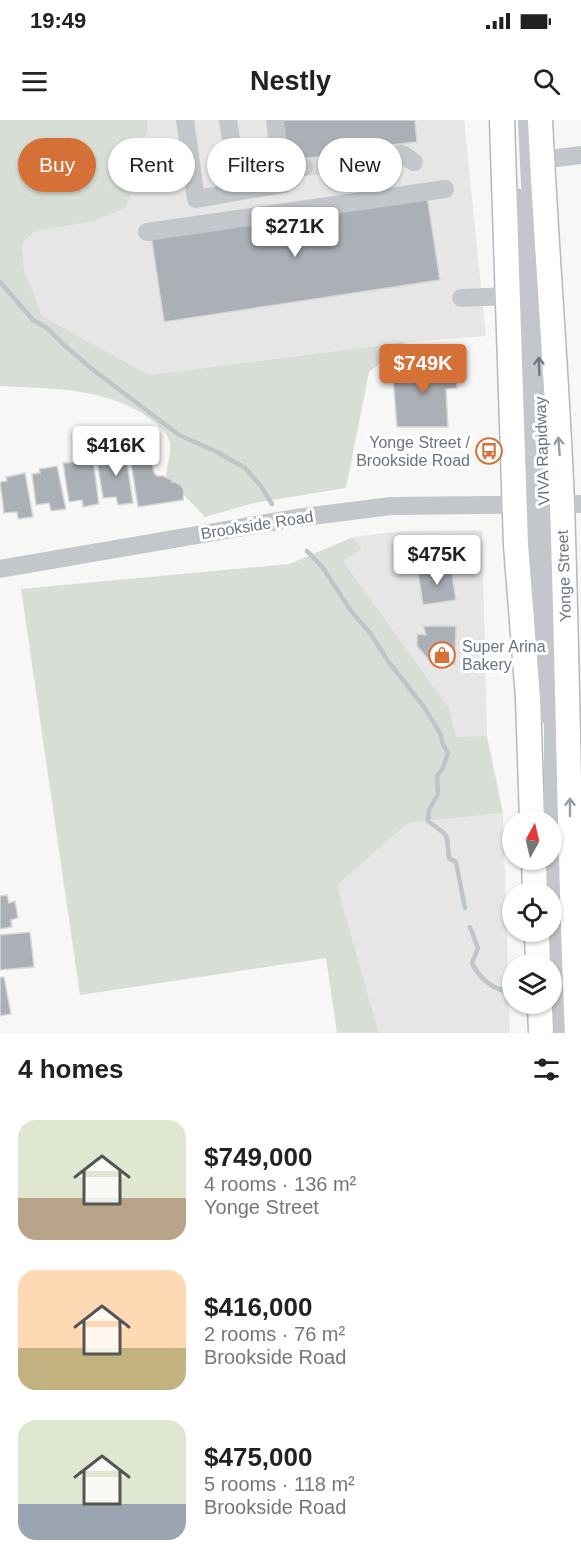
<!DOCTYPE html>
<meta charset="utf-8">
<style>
:root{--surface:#fff;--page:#f2f2f2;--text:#222;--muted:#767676;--accent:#d57136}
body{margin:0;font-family:Helvetica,sans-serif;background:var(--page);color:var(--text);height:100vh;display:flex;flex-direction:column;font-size:22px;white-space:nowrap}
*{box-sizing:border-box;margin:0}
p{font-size:20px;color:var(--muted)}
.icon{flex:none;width:33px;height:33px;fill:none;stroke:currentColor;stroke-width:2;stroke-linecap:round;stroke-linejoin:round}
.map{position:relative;height:913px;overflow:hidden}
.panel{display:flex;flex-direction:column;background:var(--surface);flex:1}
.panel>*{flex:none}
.top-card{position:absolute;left:18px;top:18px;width:546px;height:54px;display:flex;gap:12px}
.needle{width:39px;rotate:8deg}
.controls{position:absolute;left:502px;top:690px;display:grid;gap:12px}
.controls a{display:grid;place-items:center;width:60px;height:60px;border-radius:50%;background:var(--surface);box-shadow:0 2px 4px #0004;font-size:30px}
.price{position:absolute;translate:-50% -51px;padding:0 14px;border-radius:6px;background:#fff;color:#222;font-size:20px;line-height:39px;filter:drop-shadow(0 2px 3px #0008)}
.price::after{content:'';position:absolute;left:50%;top:36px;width:18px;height:14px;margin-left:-9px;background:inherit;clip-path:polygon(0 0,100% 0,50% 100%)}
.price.on{background:var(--accent);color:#fff}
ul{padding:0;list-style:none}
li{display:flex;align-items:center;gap:18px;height:150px;padding:0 18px}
li span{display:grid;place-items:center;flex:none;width:168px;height:120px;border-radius:18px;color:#555}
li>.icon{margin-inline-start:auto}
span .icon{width:72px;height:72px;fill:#fffc;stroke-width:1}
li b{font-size:26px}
h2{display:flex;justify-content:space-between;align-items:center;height:72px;padding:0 18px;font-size:26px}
.tag{padding:0 21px;border-radius:27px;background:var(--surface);box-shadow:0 2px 4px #0004;font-size:21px;line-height:54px}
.tag.on{background:var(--accent);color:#fff}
.status{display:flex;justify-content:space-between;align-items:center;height:42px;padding:0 30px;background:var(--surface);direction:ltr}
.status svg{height:16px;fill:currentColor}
header{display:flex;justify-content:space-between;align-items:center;height:78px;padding:0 18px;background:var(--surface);font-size:27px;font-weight:700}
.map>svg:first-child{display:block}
.built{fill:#e5e6e5}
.green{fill:#d8ded6}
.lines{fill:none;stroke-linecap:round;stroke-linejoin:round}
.stream{stroke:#bdc5ca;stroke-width:4.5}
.building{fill:#abb0b7;stroke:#d8d9d7;stroke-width:1.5}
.minor-tunnel{stroke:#d4d6d8;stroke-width:18;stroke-dasharray:18 9;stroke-linecap:butt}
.major-casing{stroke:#b5b8bc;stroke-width:27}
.minor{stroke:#c3c6ca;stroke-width:18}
.major{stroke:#fff;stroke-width:24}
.oneway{stroke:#6e7887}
.oneway2{stroke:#969ea8}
.labels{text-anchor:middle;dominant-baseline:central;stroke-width:6;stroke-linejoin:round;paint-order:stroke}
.poi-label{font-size:16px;fill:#697483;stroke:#fff;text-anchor:end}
.street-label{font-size:16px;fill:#697483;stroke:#fff}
</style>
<div class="status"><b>19:49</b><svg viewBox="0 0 49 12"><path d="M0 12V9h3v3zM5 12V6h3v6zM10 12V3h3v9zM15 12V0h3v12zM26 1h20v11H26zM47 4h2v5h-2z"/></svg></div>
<header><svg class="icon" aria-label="menu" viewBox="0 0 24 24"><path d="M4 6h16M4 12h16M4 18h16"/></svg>Nestly<svg class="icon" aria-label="search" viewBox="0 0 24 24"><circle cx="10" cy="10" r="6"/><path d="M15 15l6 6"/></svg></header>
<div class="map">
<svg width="581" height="913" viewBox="0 0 581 913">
<rect width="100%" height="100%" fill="#f7f7f5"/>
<path class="built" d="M 148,0 L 464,0 L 486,216 L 406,222 L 149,255 L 42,196 L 24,149 L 22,123 L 34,112 L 94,101 L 143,49 Z
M 482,410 L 487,616 L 456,618 L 449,588 L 342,440 L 362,428 L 354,417 L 401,411 Z
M 503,693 L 510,913 L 379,913 L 337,765 L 408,703 Z"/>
<path class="green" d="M 0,0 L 148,0 L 143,49 L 125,88 L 94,101 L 34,112 L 22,123 L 24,149 L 42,196 L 149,255 L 406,222 L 369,252 L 346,368 L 254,383 L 205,397 L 166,356 C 167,346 171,334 170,324 C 169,315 161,307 154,302 C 111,267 53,269 0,266 Z
M 354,417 L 362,428 L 343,441 L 449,588 L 456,617 L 487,616 L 503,693 L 408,703 L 337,765 L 379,913 L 337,913 L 326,838 L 80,875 L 21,469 L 289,444 Z"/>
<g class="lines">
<path class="stream" d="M 0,162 L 33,200 L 47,208 L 64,225 L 92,249 L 179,315 L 217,332 L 245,348 L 260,365 L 272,384
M 307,431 L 323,448 L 351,491 L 370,513 L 388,541 L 424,587 L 440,613 L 443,625 L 448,633 L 443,648 L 437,656 L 438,674 L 429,690 L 428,701 L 444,713 L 447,718 L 449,738 L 456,742 L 465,788
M 470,807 L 478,828 L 472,843 C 480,860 494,870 513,873"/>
</g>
<path class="building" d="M 282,0 L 415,0 L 417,22 L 385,26 L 387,41 L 304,51 L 302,32 L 287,34 Z
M 427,75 L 440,160 L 164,202 L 151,116 Z
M 404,244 L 455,244 L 457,268 L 446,269 L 448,307 L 397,307 L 393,258 Z
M 125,329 L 133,383 L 118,385 L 116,377 L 103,378 L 97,340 L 109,339 L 108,331 Z
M 92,332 L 99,384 L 83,387 L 82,380 L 69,382 L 63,343 L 76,342 L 75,334 Z
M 150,333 L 154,353 L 157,356 L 163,356 L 172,360 L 172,362 L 175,362 L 181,365 L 184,370 L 183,380 L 138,387 L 130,336 Z
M 57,346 L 66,389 L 51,391 L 49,383 L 36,385 L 32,354 L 40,353 L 39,349 Z
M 25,353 L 33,397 L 18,399 L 17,392 L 4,393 L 0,362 L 7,361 L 6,357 Z
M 451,447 L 456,480 L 423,485 L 418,452 Z
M 423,506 L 456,506 L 455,544 L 434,546 L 417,526 L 417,514 L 426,515 Z
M 7,775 L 9,783 L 15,781 L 18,798 L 11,800 L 12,807 L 0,809 L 0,776 Z
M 30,812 L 34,847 L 0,850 L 0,815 Z
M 0,857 L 4,857 L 11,894 L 0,896 Z"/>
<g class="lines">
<path class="minor-tunnel" d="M 304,47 L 386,36"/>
<g class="major-casing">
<path id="major" d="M 502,0 L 516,425 L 528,578 L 532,700
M 540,0 C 546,128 557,257 562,385 C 568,561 569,737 577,913
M 534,740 L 535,772
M 537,812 L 538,844
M 540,884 L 541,913"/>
</g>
<path class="minor" d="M 185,0 L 196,79 L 283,64 L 275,0
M 228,0 L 239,71
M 527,0 L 553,557 L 553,692 L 563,913
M 386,36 L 402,34 L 414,42
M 542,40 L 581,35
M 280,52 L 304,47
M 516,77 L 540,595
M 147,112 L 445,69
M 461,178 L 509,176
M 0,449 L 296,398 L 391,386 L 581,384"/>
<use href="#major" class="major"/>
</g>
<defs><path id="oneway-shaft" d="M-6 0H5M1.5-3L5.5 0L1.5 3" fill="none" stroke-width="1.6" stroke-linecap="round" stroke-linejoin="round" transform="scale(1.5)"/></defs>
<use class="oneway" href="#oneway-shaft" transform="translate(539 246) rotate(-92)"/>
<g class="oneway2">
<use href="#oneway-shaft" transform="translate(559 326) rotate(-94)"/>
<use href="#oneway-shaft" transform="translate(570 687) rotate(-90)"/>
</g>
<defs>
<g id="bus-ring" transform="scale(1.35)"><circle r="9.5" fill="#fff" stroke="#d57136" stroke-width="1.5"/><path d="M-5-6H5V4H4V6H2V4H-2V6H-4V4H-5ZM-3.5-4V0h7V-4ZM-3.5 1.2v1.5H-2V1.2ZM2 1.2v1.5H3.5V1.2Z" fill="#d57136"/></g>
<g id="shop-ring" transform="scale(1.35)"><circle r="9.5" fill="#fff" stroke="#d57136" stroke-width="1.5"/><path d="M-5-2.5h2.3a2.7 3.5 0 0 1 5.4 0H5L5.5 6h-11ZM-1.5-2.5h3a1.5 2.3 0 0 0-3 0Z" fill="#d57136"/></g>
</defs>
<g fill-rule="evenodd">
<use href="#bus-ring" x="489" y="331"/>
<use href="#shop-ring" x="442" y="535"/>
</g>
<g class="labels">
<g class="poi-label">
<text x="470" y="322">Yonge Street /<tspan x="470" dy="18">Brookside Road</tspan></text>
<text x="462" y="526" text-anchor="start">Super Arina<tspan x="462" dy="18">Bakery</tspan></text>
</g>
<g class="street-label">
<text transform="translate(542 331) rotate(-92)">VIVA Rapidway</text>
<text transform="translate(257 405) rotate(-9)">Brookside Road</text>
<text transform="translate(564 456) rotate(-92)">Yonge Street</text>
</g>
</g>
</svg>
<div class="controls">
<a><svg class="needle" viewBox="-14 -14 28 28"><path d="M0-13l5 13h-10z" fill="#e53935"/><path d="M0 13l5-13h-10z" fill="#767676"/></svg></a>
<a><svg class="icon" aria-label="locate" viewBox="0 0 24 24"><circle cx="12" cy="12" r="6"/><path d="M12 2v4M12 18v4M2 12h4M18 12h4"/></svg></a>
<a><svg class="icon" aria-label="layers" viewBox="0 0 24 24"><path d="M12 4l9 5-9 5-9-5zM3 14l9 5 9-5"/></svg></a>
</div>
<b class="price" style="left:295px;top:138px">$271K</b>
<b class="price on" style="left:423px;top:275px">$749K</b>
<b class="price" style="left:116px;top:357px">$416K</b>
<b class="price" style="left:437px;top:466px">$475K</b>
<div class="top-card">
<a class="tag on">Buy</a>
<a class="tag">Rent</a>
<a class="tag">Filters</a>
<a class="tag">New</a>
</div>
</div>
<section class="panel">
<h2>4 homes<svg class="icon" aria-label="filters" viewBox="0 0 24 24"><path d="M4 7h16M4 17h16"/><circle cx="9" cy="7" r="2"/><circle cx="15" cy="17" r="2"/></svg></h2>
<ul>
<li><span style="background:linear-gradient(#dfe7d0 65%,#b9a48a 0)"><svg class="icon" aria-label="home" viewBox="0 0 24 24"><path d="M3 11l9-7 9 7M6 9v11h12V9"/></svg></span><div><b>$749,000</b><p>4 rooms · 136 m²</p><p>Yonge Street</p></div></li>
<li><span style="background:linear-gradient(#ffd9b3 65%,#c2b280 0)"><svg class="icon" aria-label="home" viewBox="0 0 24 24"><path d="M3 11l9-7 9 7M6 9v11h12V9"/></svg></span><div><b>$416,000</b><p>2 rooms · 76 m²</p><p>Brookside Road</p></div></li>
<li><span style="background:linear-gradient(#dfe7d0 70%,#9aa5b1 0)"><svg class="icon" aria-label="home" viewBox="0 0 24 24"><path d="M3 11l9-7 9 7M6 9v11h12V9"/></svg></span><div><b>$475,000</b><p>5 rooms · 118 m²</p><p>Brookside Road</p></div></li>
</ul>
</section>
